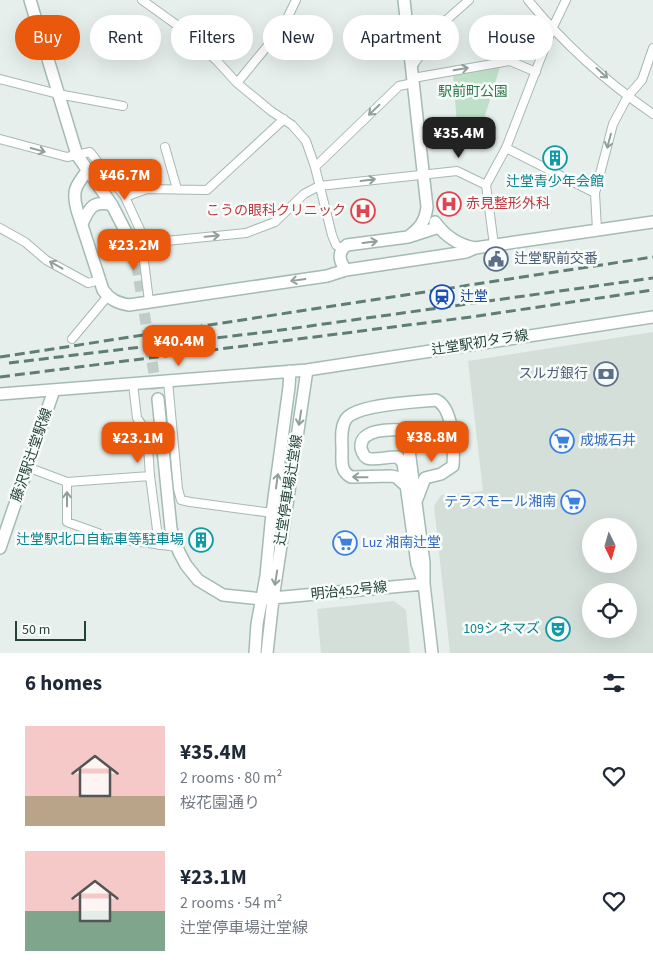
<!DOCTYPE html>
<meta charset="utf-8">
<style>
:root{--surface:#fff;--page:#f6f6f7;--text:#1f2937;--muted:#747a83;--accent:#ea580c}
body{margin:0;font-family:"Source Sans 3","Noto Sans JP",sans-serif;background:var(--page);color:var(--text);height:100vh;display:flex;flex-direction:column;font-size:19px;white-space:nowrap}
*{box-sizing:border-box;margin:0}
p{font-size:16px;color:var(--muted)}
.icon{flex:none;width:28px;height:28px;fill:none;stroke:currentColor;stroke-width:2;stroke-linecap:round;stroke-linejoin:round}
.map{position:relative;height:653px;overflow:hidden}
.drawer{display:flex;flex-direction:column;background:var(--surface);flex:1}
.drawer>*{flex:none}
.guide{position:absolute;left:15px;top:15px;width:624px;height:45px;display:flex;gap:10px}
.needle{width:32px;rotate:175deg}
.controls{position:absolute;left:582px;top:518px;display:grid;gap:10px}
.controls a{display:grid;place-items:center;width:55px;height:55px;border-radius:50%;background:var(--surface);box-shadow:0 5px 20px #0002;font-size:25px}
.scale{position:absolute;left:15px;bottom:12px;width:71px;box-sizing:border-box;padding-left:5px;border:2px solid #24423a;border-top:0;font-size:14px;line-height:18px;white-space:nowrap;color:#24423a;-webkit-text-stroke:4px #f7fbf9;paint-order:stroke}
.price{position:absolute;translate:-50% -42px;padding:0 11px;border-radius:10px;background:var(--accent);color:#fff;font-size:16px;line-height:32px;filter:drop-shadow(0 1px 2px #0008)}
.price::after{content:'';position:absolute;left:50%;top:30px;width:15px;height:11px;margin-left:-8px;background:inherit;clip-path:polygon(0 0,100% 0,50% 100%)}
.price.on{background:#222;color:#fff}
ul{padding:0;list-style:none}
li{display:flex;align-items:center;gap:15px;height:125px;padding:0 25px}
li span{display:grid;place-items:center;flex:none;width:140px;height:100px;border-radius:0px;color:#555}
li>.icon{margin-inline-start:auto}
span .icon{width:60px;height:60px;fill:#fffc;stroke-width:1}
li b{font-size:21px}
h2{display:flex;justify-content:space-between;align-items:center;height:60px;padding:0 25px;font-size:21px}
.chip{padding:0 18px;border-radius:22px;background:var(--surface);box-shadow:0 5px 20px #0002;font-size:18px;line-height:45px}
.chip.on{background:var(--accent);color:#fff}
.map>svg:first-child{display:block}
.built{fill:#d4dfda;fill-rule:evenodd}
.green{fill:#bfe0c8}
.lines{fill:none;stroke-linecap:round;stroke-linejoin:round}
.secondary-tunnel{stroke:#bfccc8;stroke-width:11;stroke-dasharray:11 5.5;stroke-linecap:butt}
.street-casing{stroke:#a8b8b2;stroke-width:10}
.secondary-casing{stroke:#a4bbb3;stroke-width:14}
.street{stroke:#fff;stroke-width:8}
.secondary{stroke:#fff;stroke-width:11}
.rail{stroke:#5f7d75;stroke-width:3;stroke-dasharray:10 5;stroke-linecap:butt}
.oneway{stroke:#92a09c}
.labels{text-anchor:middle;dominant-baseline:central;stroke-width:5;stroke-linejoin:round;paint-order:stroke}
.park-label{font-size:14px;fill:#2d7a4b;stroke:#f7fbf9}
.culture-label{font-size:14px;fill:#0d838f;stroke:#f7fbf9;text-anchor:end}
.health-label{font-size:14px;fill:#be3a42;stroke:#f7fbf9;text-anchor:start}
.service-label{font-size:14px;fill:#4e5e75;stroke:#f7fbf9;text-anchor:start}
.transit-label{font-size:14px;fill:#164399;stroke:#f7fbf9;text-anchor:start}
.street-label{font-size:14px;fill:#24423a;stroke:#f7fbf9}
.shop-label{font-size:14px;fill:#366cbe;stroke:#f7fbf9;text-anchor:start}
</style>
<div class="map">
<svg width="653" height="653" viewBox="0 0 653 653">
<rect width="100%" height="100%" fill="#e6efeb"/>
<path class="built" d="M 653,332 L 653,653 L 450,653 L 434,506 L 441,495 L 483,491 L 468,361 ZM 591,526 L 629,526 L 629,564 L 591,564 ZM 591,591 L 629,591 L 629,629 L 591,629 Z
M 394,601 L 406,610 L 410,653 L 321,653 L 317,609 Z"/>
<path class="green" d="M 500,67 L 483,122 L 457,124 L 453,75 Z"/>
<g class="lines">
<path class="secondary-tunnel" d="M 134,248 L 158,399"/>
<g class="street-casing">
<path id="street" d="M 142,0 L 181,28 L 217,61 L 237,83 L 271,111 L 292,125 L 306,141 L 315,167 L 332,235 L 336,245 L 342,249
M 528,0 C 563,43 608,83 653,114
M 411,68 L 444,22 L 469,0
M 413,78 L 510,61 L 536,72
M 0,79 L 58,94 L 123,106
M 237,83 L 283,27 L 296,0
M 0,139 L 67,157 L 90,152 L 125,197 L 146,243 L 143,253 L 149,301
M 165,147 L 177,189
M 506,148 L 595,193
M 315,167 L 399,86 L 413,83
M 125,197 L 147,189 L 207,190 L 284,119
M 0,228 L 25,242 L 46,260 L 88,283 L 100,280
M 597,230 L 595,193 L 613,124 L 628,96 L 642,80 L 653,48
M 146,243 L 246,233 L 275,222 L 304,194 L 319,186 L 457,171 L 486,185
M 494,245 L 486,185 L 506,148 L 552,29 L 566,0
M 72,339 L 107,297
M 168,381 L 178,489 L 181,500 L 190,502 L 272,513
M 133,384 L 137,418 L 147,432 L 150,476 L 159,545
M 27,467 L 67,482 L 150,476
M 67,482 L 67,522 L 112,538 L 177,547"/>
</g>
<g class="secondary-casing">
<path id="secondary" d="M 30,0 L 77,155 L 112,205 L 134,248
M 404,0 L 427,207 C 425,222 420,228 408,237
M 87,171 C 75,187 72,191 77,210 L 103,290 C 110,300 118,303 129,305 L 327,276 L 346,270 L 466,252 L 475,248 L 653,222
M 435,222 C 445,236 458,245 475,248
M 82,224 C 89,208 93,200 112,205
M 346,270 C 339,261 337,252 347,245 L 408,237 L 439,227
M 0,394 L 307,370 L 653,317
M 158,399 L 171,529 L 179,552 L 186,565 L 198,580 L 223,595 L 262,599 L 424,584
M 405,485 L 396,477 L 391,476 L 351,477 C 340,471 342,461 342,450 C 342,440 340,428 346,419 C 357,404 417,402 436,400 C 454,408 454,449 453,466 L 441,474 L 425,478 L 417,499
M 0,548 L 54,390
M 424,584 L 417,564 L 403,463 L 398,457 C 391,456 373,461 367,458 C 363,456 362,451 361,448 C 359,429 390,429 403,430 L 407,435 L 424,563 L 424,584 L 432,653
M 255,653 L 257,624 L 266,576 L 272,513 L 289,387 L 290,371
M 267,653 L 273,599 L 307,370"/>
</g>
<use href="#street" class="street"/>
<use href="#secondary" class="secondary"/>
<path class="rail" d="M 0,357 L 653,257
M 9,363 L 274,331 L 653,278
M 0,377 L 471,317 L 653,290"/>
</g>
<defs><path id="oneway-shaft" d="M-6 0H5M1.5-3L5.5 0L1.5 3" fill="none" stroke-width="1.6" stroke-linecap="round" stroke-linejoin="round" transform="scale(1.25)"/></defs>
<g class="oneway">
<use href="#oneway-shaft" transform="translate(461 69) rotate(-9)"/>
<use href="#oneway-shaft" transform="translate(602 73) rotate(42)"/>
<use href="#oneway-shaft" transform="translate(374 110) rotate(136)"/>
<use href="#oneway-shaft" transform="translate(609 141) rotate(105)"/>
<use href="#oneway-shaft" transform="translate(38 150) rotate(15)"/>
<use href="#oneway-shaft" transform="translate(368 180) rotate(-7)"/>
<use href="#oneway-shaft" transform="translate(212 236) rotate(-5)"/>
<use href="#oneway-shaft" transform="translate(370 242) rotate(-7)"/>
<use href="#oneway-shaft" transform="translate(56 265) rotate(-151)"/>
<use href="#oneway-shaft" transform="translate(298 280) rotate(172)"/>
<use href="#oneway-shaft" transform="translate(300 418) rotate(99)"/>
<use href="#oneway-shaft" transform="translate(360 477) rotate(-179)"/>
<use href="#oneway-shaft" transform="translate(277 481) rotate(-82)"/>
<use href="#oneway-shaft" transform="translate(67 499) rotate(-90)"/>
<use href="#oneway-shaft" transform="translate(276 578) rotate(99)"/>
</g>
<defs>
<g id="building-ring" transform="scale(1.25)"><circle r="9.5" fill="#f7fbf9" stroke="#0f9aa8" stroke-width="1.5"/><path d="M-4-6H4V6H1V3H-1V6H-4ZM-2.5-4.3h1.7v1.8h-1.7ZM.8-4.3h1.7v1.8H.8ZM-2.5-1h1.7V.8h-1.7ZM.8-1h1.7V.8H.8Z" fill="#0f9aa8"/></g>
<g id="hospital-ring" transform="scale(1.25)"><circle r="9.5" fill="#f7fbf9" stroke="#e0444e" stroke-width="1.5"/><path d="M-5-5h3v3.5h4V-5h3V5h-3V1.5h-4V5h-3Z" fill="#e0444e"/></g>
<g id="civic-ring" transform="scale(1.25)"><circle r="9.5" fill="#f7fbf9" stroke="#5c6f8a" stroke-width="1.5"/><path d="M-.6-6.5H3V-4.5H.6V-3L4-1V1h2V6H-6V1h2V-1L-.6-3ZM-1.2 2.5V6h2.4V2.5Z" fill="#5c6f8a"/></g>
<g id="station-ring" transform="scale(1.25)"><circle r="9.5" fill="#f7fbf9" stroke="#1a4fb4" stroke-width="1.5"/><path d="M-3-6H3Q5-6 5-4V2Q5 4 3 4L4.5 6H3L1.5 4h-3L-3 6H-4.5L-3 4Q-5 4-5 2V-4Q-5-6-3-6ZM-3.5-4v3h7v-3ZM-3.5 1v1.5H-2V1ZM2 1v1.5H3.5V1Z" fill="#1a4fb4"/></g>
<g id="bank-ring" transform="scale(1.25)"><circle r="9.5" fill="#f7fbf9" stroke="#5c6f8a" stroke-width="1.5"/><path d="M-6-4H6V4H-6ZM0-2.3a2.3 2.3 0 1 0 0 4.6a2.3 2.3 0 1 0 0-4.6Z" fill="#5c6f8a"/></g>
<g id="supermarket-ring" transform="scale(1.25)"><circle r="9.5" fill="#f7fbf9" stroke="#3f7fe0" stroke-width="1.5"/><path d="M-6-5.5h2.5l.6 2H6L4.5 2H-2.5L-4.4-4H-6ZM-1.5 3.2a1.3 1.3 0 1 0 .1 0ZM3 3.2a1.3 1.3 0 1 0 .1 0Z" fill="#3f7fe0"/></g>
<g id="theatre-ring" transform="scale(1.25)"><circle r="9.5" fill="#f7fbf9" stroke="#0f9aa8" stroke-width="1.5"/><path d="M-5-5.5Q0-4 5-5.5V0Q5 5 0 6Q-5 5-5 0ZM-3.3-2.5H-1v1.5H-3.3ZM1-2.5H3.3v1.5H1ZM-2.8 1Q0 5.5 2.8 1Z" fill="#0f9aa8"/></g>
</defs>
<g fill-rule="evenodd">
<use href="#building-ring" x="555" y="158"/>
<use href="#hospital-ring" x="449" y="204"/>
<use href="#hospital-ring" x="363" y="211"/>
<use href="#civic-ring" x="496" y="259"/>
<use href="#station-ring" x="442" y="297"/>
<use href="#bank-ring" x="606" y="374"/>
<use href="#supermarket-ring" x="562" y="441"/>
<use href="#supermarket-ring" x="573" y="502"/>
<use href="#building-ring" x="201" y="540"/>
<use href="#supermarket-ring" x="345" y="543"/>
<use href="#theatre-ring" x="558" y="629"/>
</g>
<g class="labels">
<g class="park-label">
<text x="473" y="92">駅前町公園</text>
</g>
<g class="culture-label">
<text x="555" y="182" text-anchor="middle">辻堂青少年会館</text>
<text x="184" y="540">辻堂駅北口自転車等駐車場</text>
<text x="540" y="629">109シネマズ</text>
</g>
<g class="health-label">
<text x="466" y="204">赤見整形外科</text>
<text x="346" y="211" text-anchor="end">こうの眼科クリニック</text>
</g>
<g class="service-label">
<text x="514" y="259">辻堂駅前交番</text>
<text x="588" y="374" text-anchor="end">スルガ銀行</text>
</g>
<g class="transit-label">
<text x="460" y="297">辻堂</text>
</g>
<g class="street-label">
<text transform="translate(480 343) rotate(-9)">辻堂駅初タラ線</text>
<text transform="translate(32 455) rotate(-71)">藤沢駅辻堂駅線</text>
<text transform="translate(289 490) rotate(-81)">辻堂停車場辻堂線</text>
<text transform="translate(349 591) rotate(-6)">明治452号線</text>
</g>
<g class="shop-label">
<text x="580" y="441">成城石井</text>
<text x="556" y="502" text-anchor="end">テラスモール湘南</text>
<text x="362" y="543">Luz 湘南辻堂</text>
</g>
</g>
</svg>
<div class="controls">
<a><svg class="needle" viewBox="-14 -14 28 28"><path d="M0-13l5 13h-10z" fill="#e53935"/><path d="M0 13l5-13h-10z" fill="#747a83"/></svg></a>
<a><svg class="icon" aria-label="locate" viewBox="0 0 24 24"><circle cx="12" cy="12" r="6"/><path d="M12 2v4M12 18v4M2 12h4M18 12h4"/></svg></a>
</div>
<div class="scale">50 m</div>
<b class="price on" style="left:459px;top:159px">¥35.4M</b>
<b class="price" style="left:125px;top:201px">¥46.7M</b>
<b class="price" style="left:134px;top:271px">¥23.2M</b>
<b class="price" style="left:179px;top:367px">¥40.4M</b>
<b class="price" style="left:432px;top:463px">¥38.8M</b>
<b class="price" style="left:138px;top:464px">¥23.1M</b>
<div class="guide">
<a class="chip on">Buy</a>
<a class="chip">Rent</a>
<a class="chip">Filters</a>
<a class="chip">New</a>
<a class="chip">Apartment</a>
<a class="chip">House</a>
</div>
</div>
<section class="drawer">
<h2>6 homes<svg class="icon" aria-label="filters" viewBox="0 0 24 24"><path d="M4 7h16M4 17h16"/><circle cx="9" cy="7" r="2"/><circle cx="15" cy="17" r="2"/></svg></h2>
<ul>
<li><span style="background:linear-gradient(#f6c9c9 70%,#b9a48a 0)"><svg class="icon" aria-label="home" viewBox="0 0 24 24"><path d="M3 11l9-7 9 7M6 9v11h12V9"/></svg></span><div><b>¥35.4M</b><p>2 rooms · 80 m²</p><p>桜花園通り</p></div><svg class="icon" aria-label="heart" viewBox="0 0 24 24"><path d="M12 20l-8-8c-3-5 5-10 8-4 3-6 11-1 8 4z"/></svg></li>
<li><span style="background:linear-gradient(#f6c9c9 60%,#7fa58c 0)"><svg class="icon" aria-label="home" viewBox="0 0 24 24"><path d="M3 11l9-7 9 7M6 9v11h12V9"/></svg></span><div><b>¥23.1M</b><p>2 rooms · 54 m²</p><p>辻堂停車場辻堂線</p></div><svg class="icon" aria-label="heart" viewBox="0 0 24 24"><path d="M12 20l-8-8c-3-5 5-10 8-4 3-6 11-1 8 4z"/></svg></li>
</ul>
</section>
